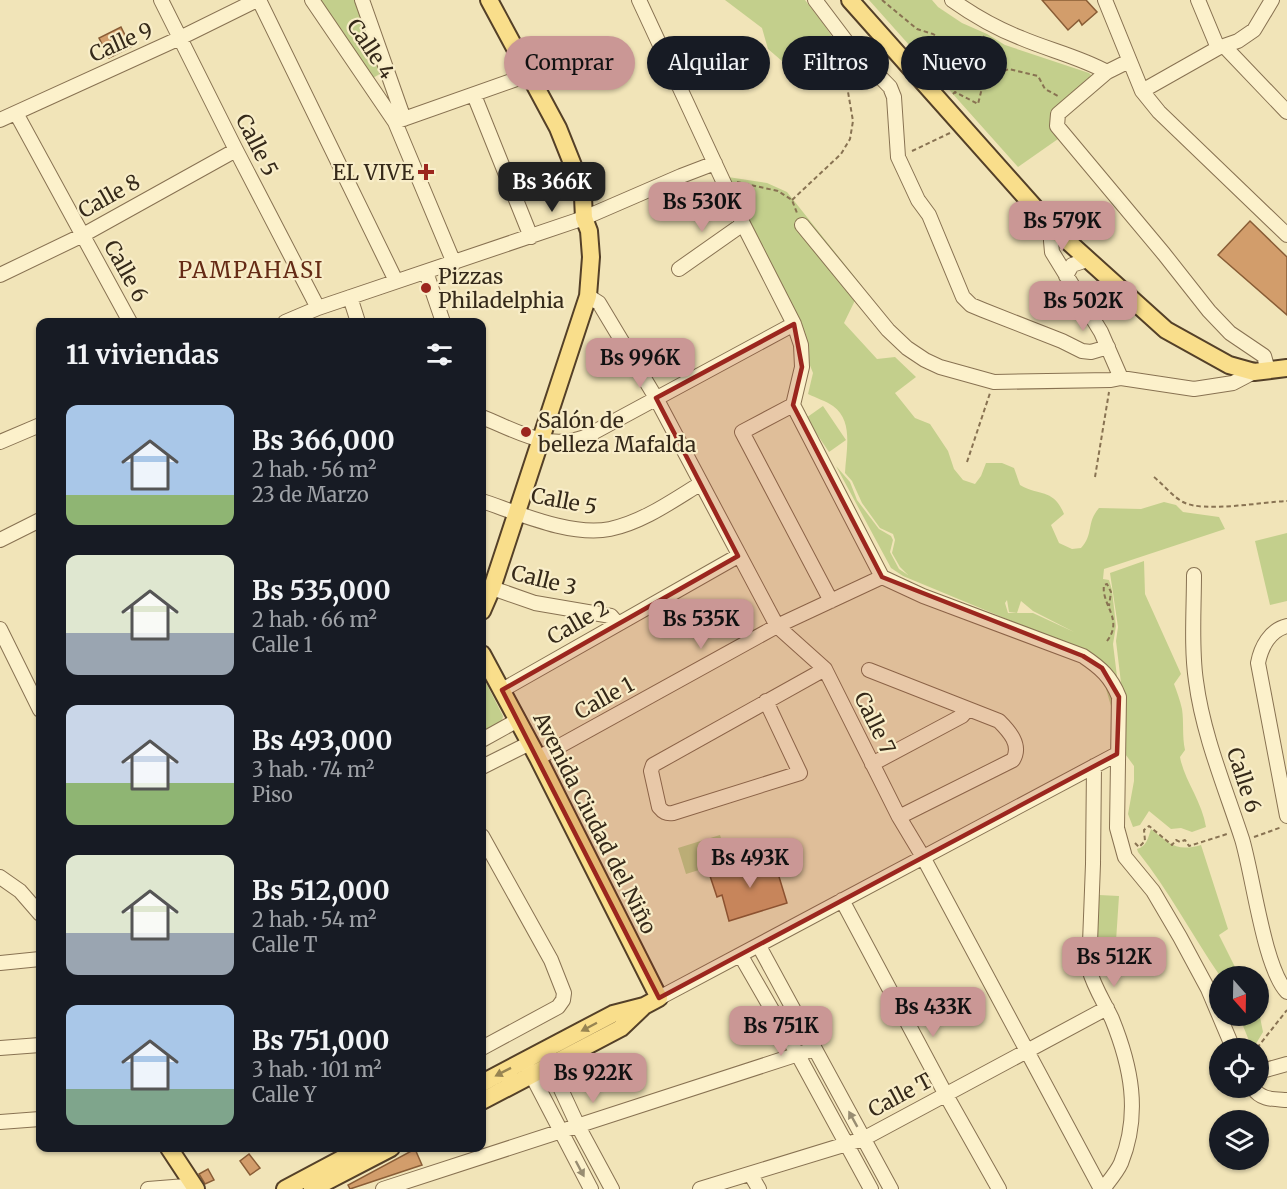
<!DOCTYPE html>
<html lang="es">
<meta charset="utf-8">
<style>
:root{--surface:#171b24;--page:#242831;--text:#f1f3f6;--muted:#9ea1a6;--accent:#ca9795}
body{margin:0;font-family:Merriweather,serif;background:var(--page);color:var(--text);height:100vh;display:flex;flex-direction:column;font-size:22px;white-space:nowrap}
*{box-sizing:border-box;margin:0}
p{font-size:20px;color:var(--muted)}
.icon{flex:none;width:33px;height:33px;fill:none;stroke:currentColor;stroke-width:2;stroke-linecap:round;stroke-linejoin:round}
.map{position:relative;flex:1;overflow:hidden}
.panel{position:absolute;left:36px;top:318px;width:450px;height:834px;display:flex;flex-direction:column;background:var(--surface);border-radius:12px;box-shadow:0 2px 4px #0004}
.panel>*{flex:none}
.guide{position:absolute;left:504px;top:36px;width:570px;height:54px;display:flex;gap:12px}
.needle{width:39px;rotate:160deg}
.tools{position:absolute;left:1209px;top:966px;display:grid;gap:12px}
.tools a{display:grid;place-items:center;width:60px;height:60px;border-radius:50%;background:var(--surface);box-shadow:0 2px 4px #0004;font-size:30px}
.price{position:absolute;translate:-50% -51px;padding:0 14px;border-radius:12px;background:var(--accent);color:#111;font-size:20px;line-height:39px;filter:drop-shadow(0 2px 3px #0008)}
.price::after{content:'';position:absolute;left:50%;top:36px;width:18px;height:14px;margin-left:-9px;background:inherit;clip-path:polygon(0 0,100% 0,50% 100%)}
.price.on{background:#222;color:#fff}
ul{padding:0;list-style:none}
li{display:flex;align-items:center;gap:18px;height:150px;padding:0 30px}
li span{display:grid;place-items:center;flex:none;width:168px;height:120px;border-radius:12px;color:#555}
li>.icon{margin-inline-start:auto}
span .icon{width:72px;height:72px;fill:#fffc;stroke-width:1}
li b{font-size:26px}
h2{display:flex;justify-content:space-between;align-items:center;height:72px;padding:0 30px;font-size:26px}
.pill{padding:0 21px;border-radius:27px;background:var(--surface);box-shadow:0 2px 4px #0004;font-size:21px;line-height:54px}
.pill.on{background:var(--accent);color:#111}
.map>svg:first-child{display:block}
.green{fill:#c3cf8c;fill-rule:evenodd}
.building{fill:#d29d6b;stroke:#895d36;stroke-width:1.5}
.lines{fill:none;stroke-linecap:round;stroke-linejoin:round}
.minor-casing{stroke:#887252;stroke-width:16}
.major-casing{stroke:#544028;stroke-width:20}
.path{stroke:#887252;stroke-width:2;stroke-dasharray:4.5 3;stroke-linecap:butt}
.minor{stroke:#fcf1cb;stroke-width:14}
.major{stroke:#f9de8b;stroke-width:16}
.oneway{fill:#978452}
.oneway2{fill:#988d72}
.marked{fill:#9b261e;fill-opacity:0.2;stroke:#9b261e;stroke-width:4.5;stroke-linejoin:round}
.poi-dot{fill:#9b261e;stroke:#f8edc8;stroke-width:2}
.labels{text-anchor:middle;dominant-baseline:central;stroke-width:4.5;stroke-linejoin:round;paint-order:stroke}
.street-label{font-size:21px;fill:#352919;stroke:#f8edc8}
.poi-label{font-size:21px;fill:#352919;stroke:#f8edc8;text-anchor:start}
.neighbourhood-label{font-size:22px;letter-spacing:1.5px;fill:#652b15;stroke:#f8edc8}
</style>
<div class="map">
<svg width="1287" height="1189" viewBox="0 0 1287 1189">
<rect width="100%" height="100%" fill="#f1e4b8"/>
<path class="green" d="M 319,0 L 358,0 L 383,72 L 373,78 Z
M 725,0 L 805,0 L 825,26 L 848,61 L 833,75 L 789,67 L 768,49 L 762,28 Z
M 869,0 L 932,0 L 938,7 L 962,23 L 987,34 L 1005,45 L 1089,73 L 1092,76 L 1080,85 L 1080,88 L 1053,125 L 1054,133 L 1058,139 L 1018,167 Z
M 728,177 L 767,183 L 787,192 L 862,286 L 844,323 L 877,359 L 895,357 L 916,377 L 895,393 L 915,418 L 930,424 L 948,451 L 954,469 L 963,480 L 975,484 L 981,476 L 986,463 L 1002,463 L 1014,468 L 1020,485 C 1041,497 1053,488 1064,514 L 1051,525 L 1059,543 L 1072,549 L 1081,548 C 1094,534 1086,523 1099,508 L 1141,509 L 1164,502 L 1176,505 L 1183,512 L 1219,517 L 1225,529 L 1104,569 L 1103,579 L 1109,580 L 1112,590 L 1116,626 L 1113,644 L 1121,709 L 1119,734 L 1100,668 L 1052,638 L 903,576 L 891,568 L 836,466 L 850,482 L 857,500 L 879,529 L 891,536 L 893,540 L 890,552 L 899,569 L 908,575 L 900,567 L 892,553 L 895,540 L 893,534 L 880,528 L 862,503 L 852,481 L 845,473 C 846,451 854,421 833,406 C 826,401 816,398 808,394 L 813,373 L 778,284 ZM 1007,600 L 1009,612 L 1017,613 L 1021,601 L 1033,611 L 1074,632 L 1033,613 L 1008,613 L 1005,603 Z
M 823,406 L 846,440 L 829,452 L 806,418 Z
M 1287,533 L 1287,601 L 1270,605 L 1255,541 Z
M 1144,561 L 1145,594 L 1181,674 L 1174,684 C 1177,692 1180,700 1182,709 C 1184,722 1182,736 1185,750 L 1180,757 C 1184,780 1202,801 1206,827 L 1192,832 L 1181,828 L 1171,829 L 1149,811 L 1140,825 L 1133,827 L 1128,814 L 1134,781 L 1134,766 L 1120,747 L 1124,708 L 1116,641 L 1118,627 L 1110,573 Z
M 482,675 L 503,716 L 502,721 L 482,732 Z
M 1151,829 C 1170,844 1176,852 1201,845 L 1228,929 L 1219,935 L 1239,975 L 1249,975 L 1249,976 L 1220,976 C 1192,935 1169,891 1138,852 L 1137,849 C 1147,846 1148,838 1151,829 Z
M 720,835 L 728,861 L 686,874 L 678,848 Z
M 1099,895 L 1119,896 L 1116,941 L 1096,939 Z
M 1259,1012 L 1263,1032 L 1254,1047 L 1250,1043 L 1239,1016 L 1258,1016 Z"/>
<path class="building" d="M 1042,0 L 1086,0 L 1097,12 L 1082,25 L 1079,20 L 1068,30 Z
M 121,27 L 131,47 L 109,58 L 99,38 Z
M 1250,221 L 1287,257 L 1287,315 L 1218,255 Z
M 773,857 L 787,903 L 729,921 L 722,895 L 717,897 L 710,876 Z
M 415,1149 L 422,1165 L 350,1189 L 348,1185 Z
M 249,1154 L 260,1168 L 250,1175 L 240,1161 Z
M 208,1169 L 214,1180 L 205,1184 L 199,1174 Z"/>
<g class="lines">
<g class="minor-casing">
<path id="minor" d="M 161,0 L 236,150 L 318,308
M 259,0 L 396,281
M 312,0 L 395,122 L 454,263
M 362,0 L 404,119
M 639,0 L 743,224 L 794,324 L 801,345 L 802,367 L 793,405
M 815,0 L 849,45 L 890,87 L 894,97 L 898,157 L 918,200 L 929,215 L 963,297 L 971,305 L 983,310 L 1062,341 L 1082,351 L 1091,352 L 1108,347
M 952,0 C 973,15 998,29 1021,38 C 1049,50 1080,57 1107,72
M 1105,0 L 1142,91 L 1159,112 L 1287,235
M 1198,0 L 1218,48
M 1224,46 L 1287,112
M 1129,61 L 1107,72 L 1058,114 L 1057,126 L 1164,254 L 1209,311 L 1230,333 L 1264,356 L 1268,370
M 1142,91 L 1218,48 L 1238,41 L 1254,30 L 1272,0
M 474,95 L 531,237
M 16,113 L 130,322
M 0,120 L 180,38 L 257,0
M 395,122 L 528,75
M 802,225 L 888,330 L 907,348 L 925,360 L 940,367 L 994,382 L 1111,380 L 1121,378 L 1194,389 L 1233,383 L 1254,372
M 1053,228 L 1051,241 L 1052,252 L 1101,332 L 1121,378
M 679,269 L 743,224
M 426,272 L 443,322
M 0,275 L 83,235 L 236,150
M 1066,276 L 1072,265 L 1087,260
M 588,296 L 599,303 L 656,398 L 777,626 L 825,669 L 899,817 L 923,857 L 1101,1189
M 350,297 L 358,322
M 285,322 L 318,308 L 584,218 L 681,176 L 715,163
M 793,405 L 882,577 L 923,596 L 1083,656 C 1101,668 1111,677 1119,697 L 1117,828 L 1125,857 L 1153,891 L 1180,937 L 1208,989 L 1233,1048
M 793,405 L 742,432 L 831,601
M 482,417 C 517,431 547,451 585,437 L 794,324
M 0,442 L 40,425
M 482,501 C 518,513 572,537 610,529 C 643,522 672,501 700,484
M 0,540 L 40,520
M 1194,575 C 1194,609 1191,648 1196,681 C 1203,735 1225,787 1242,839 C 1253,875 1264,968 1287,992
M 492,588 L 535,603 L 611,616 L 618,624
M 1287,626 C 1270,630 1261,647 1258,663 L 1287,816
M 0,629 L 40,710
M 869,670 L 999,721 C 1009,731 1022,745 1013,760 L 899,817
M 502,690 L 738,556
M 766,701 L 800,773 L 673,813 C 666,814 663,812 659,807 L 651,771 L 653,765 L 825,669
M 482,740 L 518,720
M 538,758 L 777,626 L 882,577
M 872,764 L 962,716 L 968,709
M 1094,766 L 1093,864 L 1089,969 C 1094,987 1104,1002 1112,1019 C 1131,1066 1141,1113 1121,1163 C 1117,1172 1109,1181 1103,1189
M 482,767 L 530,743
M 482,836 L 551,960 L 564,993 L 563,1000 L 558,1007 L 482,1048
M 0,877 L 20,891 L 40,914
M 842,900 L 946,1095 L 999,1189
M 759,946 L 891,1189
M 741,956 L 798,1055 L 871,1189
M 0,963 L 40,959
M 659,998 L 1117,754
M 0,1048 L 40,1045
M 546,1057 L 578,1126 L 612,1189
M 528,1068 L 591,1189
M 1258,1072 L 1287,1064
M 1253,1088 C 1261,1100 1273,1099 1287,1100
M 0,1122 L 40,1119
M 751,1175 L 759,1189
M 148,1189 L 186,1186 L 192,1183
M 383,1189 L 814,1049
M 700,1189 L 863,1139 L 1107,1008"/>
</g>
<g class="major-casing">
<path id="major" d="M 850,0 L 1053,228 L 1166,330 L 1229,365 L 1254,372 L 1287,368
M 482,611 L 492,588 L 588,296 L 591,257 L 589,231 L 584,218 L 583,197 L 574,168 L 558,128 L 489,0
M 482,654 L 538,758 L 659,998 L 644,1006 L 613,1014 L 482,1083
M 482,1101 L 621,1028 L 643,1007
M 169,1148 L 196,1189
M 285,1189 L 362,1148
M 312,1189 L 391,1148"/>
</g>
<path class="path" d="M 882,0 L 917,29 L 933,34 L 946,42 L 979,45
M 990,77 L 1009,69 L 1038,76 L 1045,89 L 1058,96
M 953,94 L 955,92 L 978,104 L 981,92 L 990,77 L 980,45 L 984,36
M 912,151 L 950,133
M 737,182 L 778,191 L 792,200 L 797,213
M 792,200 L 841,154 L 850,139 L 853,121 L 847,86 L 850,65
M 1081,235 L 1112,210
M 967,462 L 990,393
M 1095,477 L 1109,392
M 1154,477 C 1164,485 1172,496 1183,502 C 1203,513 1262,502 1287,501
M 1107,641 C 1124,619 1101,605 1104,585 L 1107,584 L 1111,592 L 1109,606
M 1254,837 L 1282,827
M 1135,843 L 1139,847 L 1145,841 L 1144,830 L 1149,826 L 1172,845 L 1176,840 L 1180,842 L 1185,840 L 1189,846 L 1227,834
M 1257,1048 L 1287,1010"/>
<use href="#minor" class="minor"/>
<use href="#major" class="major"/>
</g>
<defs><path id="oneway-solid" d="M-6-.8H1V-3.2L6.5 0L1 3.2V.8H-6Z" transform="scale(1.5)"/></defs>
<g class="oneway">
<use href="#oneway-solid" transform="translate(589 1027) rotate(152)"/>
<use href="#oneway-solid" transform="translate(503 1072) rotate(153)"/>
</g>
<g class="oneway2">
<use href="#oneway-solid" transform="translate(853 1119) rotate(-119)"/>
<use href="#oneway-solid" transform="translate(580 1169) rotate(62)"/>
</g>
<path class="marked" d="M 794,324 L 802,367 L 793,405 L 882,577 L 1083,656 L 1102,668 L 1119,697 L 1117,754 L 659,998 L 502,690 L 738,556 L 656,398 Z"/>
<g class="poi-dot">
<path d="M423 163h6v6h6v6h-6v6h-6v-6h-6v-6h6z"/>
<circle cx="426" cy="288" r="6"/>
<circle cx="526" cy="432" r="6"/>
</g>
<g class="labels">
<g class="street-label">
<text transform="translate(121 42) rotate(-24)">Calle 9</text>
<text transform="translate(371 49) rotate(56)">Calle 4</text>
<text transform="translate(257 145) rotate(63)">Calle 5</text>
<text transform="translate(109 196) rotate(-29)">Calle 8</text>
<text transform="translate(126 271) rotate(61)">Calle 6</text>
<text transform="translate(564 501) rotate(11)">Calle 5</text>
<text transform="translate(544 580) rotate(14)">Calle 3</text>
<text transform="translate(578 622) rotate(-30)">Calle 2</text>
<text transform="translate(604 698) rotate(-29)">Calle 1</text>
<text transform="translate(875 723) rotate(64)">Calle 7</text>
<text transform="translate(1244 780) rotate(72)">Calle 6</text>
<text transform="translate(595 823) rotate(63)">Avenida Ciudad del Niño</text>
<text transform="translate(900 1095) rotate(-28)">Calle T</text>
</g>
<g class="poi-label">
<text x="414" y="172" text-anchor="end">EL VIVE</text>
<text x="438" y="276">Pizzas<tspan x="438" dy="24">Philadelphia</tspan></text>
<text x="538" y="420">Salón de<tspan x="538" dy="24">belleza Mafalda</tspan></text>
</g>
<g class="neighbourhood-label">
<text x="251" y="270">PAMPAHASI</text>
</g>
</g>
</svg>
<div class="tools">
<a><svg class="needle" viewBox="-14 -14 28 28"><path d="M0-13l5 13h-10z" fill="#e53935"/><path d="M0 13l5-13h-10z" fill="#9ea1a6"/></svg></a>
<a><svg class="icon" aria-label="locate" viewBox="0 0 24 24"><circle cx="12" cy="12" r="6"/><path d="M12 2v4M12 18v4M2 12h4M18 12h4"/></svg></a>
<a><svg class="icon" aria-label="layers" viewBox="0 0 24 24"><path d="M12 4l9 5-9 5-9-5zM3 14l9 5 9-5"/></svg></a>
</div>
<b class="price on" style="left:552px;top:213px">Bs 366K</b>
<b class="price" style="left:702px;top:233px">Bs 530K</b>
<b class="price" style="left:1062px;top:252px">Bs 579K</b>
<b class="price" style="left:1083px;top:332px">Bs 502K</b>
<b class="price" style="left:640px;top:389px">Bs 996K</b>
<b class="price" style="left:701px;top:650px">Bs 535K</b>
<b class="price" style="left:750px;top:889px">Bs 493K</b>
<b class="price" style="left:1114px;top:988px">Bs 512K</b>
<b class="price" style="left:933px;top:1038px">Bs 433K</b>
<b class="price" style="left:781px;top:1057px">Bs 751K</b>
<b class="price" style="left:593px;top:1104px">Bs 922K</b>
<div class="guide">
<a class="pill on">Comprar</a>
<a class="pill">Alquilar</a>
<a class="pill">Filtros</a>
<a class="pill">Nuevo</a>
</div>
<section class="panel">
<h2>11 viviendas<svg class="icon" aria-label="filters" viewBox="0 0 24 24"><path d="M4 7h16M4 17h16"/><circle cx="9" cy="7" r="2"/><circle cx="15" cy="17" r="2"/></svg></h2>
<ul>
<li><span style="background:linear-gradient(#a9c7e8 75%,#8fb573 0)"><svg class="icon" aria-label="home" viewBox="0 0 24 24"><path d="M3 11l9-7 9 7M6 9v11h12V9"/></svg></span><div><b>Bs 366,000</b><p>2 hab. · 56 m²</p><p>23 de Marzo</p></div></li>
<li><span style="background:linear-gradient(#dfe7d0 65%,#9aa5b1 0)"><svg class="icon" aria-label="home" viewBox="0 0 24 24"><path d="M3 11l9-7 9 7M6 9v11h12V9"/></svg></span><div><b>Bs 535,000</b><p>2 hab. · 66 m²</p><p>Calle 1</p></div></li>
<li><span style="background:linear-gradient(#c9d6e8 65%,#8fb573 0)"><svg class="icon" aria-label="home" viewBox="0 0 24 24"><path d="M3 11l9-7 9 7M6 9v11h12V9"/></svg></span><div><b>Bs 493,000</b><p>3 hab. · 74 m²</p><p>Piso</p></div></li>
<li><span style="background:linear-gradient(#dfe7d0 65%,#9aa5b1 0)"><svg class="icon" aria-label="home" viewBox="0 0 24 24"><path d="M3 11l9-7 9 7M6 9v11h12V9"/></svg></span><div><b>Bs 512,000</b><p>2 hab. · 54 m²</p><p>Calle T</p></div></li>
<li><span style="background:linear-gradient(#a9c7e8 70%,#7fa58c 0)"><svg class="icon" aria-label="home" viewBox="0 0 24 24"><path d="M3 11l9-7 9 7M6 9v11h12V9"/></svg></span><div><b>Bs 751,000</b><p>3 hab. · 101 m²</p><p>Calle Y</p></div></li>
</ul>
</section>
</div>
